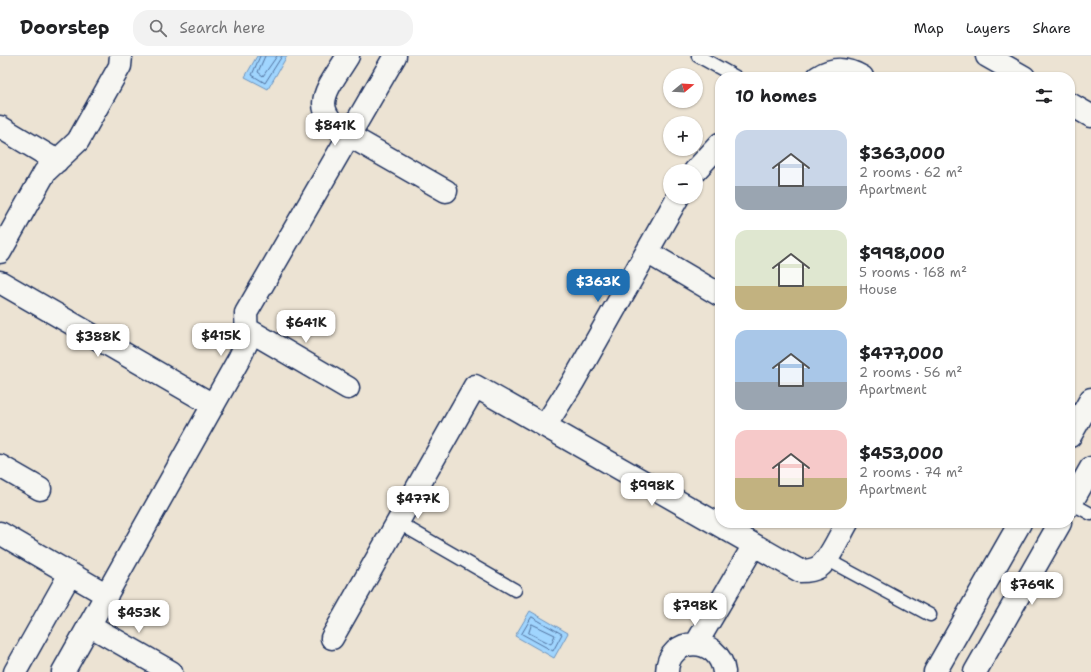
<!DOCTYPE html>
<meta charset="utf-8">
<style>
:root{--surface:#fff;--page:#f2f2f2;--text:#202124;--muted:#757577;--line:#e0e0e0;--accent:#1f6fb2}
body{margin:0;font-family:"Shantell Sans",sans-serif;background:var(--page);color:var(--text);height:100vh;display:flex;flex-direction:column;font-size:15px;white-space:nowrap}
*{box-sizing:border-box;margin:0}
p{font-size:13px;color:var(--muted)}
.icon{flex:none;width:22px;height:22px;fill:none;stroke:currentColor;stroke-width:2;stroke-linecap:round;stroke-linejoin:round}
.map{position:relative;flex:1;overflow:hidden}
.panel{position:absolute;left:715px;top:16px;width:360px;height:456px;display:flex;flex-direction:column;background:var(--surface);border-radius:16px;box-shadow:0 1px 3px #0004}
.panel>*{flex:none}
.needle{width:26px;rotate:72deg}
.tools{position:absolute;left:663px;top:12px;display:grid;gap:8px}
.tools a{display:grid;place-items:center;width:40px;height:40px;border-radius:50%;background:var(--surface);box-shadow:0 1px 3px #0004;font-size:20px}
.price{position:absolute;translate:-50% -34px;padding:0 9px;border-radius:8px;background:#fff;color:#222;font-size:13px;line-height:26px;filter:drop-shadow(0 1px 2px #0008)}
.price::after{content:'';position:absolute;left:50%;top:24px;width:12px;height:9px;margin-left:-6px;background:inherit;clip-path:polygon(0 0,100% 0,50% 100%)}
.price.active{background:var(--accent);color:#fff}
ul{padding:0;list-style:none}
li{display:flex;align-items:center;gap:12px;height:100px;padding:0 20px}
li span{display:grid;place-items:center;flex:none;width:112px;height:80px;border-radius:12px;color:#555}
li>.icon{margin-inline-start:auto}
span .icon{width:48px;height:48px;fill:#fffc;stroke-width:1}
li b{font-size:17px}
h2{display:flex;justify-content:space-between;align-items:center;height:48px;padding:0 20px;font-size:17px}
header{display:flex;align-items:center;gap:24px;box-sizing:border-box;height:56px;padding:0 20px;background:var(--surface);border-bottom:1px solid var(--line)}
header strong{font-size:19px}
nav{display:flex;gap:22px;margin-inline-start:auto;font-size:14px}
.search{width:280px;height:36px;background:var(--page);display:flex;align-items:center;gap:10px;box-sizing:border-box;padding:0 14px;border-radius:16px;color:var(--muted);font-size:15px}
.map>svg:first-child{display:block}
.water{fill:#a0d5fe;stroke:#6b93be}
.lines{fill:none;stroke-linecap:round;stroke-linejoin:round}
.shore{stroke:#50719e;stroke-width:1}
.service-casing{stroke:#1b2f5e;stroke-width:15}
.minor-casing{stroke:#1b2f5e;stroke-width:25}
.tertiary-casing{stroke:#1b2f5e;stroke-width:25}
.secondary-casing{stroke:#1b2f5e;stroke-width:25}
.service{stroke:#f6f6f2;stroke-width:12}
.minor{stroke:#f6f6f2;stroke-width:22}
.tertiary{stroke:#f6f6f2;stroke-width:22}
.secondary{stroke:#f6f6f2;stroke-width:22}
</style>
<header>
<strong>Doorstep</strong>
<div class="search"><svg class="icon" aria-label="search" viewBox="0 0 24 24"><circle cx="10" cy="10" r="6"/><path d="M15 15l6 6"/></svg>Search here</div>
<nav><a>Map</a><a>Layers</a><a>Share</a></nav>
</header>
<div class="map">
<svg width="1091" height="616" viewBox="0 0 1091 616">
<rect width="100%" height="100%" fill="#ece3d3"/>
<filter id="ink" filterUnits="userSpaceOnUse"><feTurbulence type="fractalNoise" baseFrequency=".025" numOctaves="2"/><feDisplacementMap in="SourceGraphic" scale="8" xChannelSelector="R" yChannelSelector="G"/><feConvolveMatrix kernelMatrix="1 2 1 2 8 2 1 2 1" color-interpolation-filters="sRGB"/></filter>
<g filter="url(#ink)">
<path class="water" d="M 257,0 L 287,0 L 268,33 L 245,21 Z
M 530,555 L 568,577 L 554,602 L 515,580 Z"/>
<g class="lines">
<path class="shore" d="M 260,0 L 252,19 L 265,27 L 282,0
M 265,0 L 258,16 L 263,20 L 277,0
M 532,561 L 562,578 L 553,595 L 522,578 Z
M 532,568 L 555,579 L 551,588 L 529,577 Z"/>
<g class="service-casing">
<path id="service" d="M 698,0 L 736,21
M 1071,447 L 1091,458
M 397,466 L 515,534
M 826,503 L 930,559"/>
</g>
<g class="minor-casing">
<path id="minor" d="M 348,0 C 328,33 306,52 348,79 L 446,135
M 818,21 C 834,11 847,12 862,21
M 0,71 L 57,105
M 695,115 L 720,88
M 0,196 L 45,116 L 78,85 L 120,10 L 121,0
M 647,196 L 720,239
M 0,226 L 213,349
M 247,273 L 348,332
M 545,370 L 573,326 L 678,141
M 0,410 L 40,433
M 0,477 L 107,539
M 89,569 L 171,616
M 332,582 L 475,330 L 800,515 C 806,515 814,514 819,511 C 830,503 840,479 847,467
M 696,588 L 754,489
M 15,616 L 70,518
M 63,616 L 239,303 L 247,286 L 246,257 L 395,0
M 667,616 C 668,579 719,579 724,616"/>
</g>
<g class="tertiary-casing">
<path id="tertiary" d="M 987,0 L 1024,21
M 1070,48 L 1091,60"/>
</g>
<g class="secondary-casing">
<path id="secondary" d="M 1070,380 L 1091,343
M 1070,449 L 1091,412
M 935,616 L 1020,467
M 975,616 L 1060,467"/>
</g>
<use href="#service" class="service"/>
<use href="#minor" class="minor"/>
<use href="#tertiary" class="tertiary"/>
<use href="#secondary" class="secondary"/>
</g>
</g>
</svg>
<div class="tools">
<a><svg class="needle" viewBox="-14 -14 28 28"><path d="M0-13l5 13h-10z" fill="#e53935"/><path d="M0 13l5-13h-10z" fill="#757577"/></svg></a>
<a>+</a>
<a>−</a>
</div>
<b class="price" style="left:335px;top:91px">$841K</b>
<b class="price active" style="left:598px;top:247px">$363K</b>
<b class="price" style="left:306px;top:288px">$641K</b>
<b class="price" style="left:221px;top:301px">$415K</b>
<b class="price" style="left:98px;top:302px">$388K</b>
<b class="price" style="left:652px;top:451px">$998K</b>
<b class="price" style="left:418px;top:464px">$477K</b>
<b class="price" style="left:1032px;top:550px">$769K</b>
<b class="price" style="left:695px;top:571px">$798K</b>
<b class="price" style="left:139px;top:578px">$453K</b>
<section class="panel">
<h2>10 homes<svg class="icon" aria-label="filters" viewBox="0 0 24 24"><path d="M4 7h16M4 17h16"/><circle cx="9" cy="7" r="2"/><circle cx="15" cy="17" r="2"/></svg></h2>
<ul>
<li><span style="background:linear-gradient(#c9d6e8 70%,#9aa5b1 0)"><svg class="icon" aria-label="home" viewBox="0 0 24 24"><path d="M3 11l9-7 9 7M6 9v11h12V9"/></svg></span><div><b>$363,000</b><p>2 rooms · 62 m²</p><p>Apartment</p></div></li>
<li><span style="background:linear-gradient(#dfe7d0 70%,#c2b280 0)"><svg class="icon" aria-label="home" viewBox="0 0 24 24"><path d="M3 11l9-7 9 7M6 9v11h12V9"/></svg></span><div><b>$998,000</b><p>5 rooms · 168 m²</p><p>House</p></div></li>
<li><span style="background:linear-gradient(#a9c7e8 65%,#9aa5b1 0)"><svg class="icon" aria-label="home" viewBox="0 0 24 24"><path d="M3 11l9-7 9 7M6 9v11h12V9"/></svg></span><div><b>$477,000</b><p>2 rooms · 56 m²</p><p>Apartment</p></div></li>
<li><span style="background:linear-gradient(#f6c9c9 60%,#c2b280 0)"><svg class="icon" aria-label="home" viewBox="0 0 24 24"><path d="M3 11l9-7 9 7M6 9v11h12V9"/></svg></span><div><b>$453,000</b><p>2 rooms · 74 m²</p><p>Apartment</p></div></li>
</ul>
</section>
</div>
